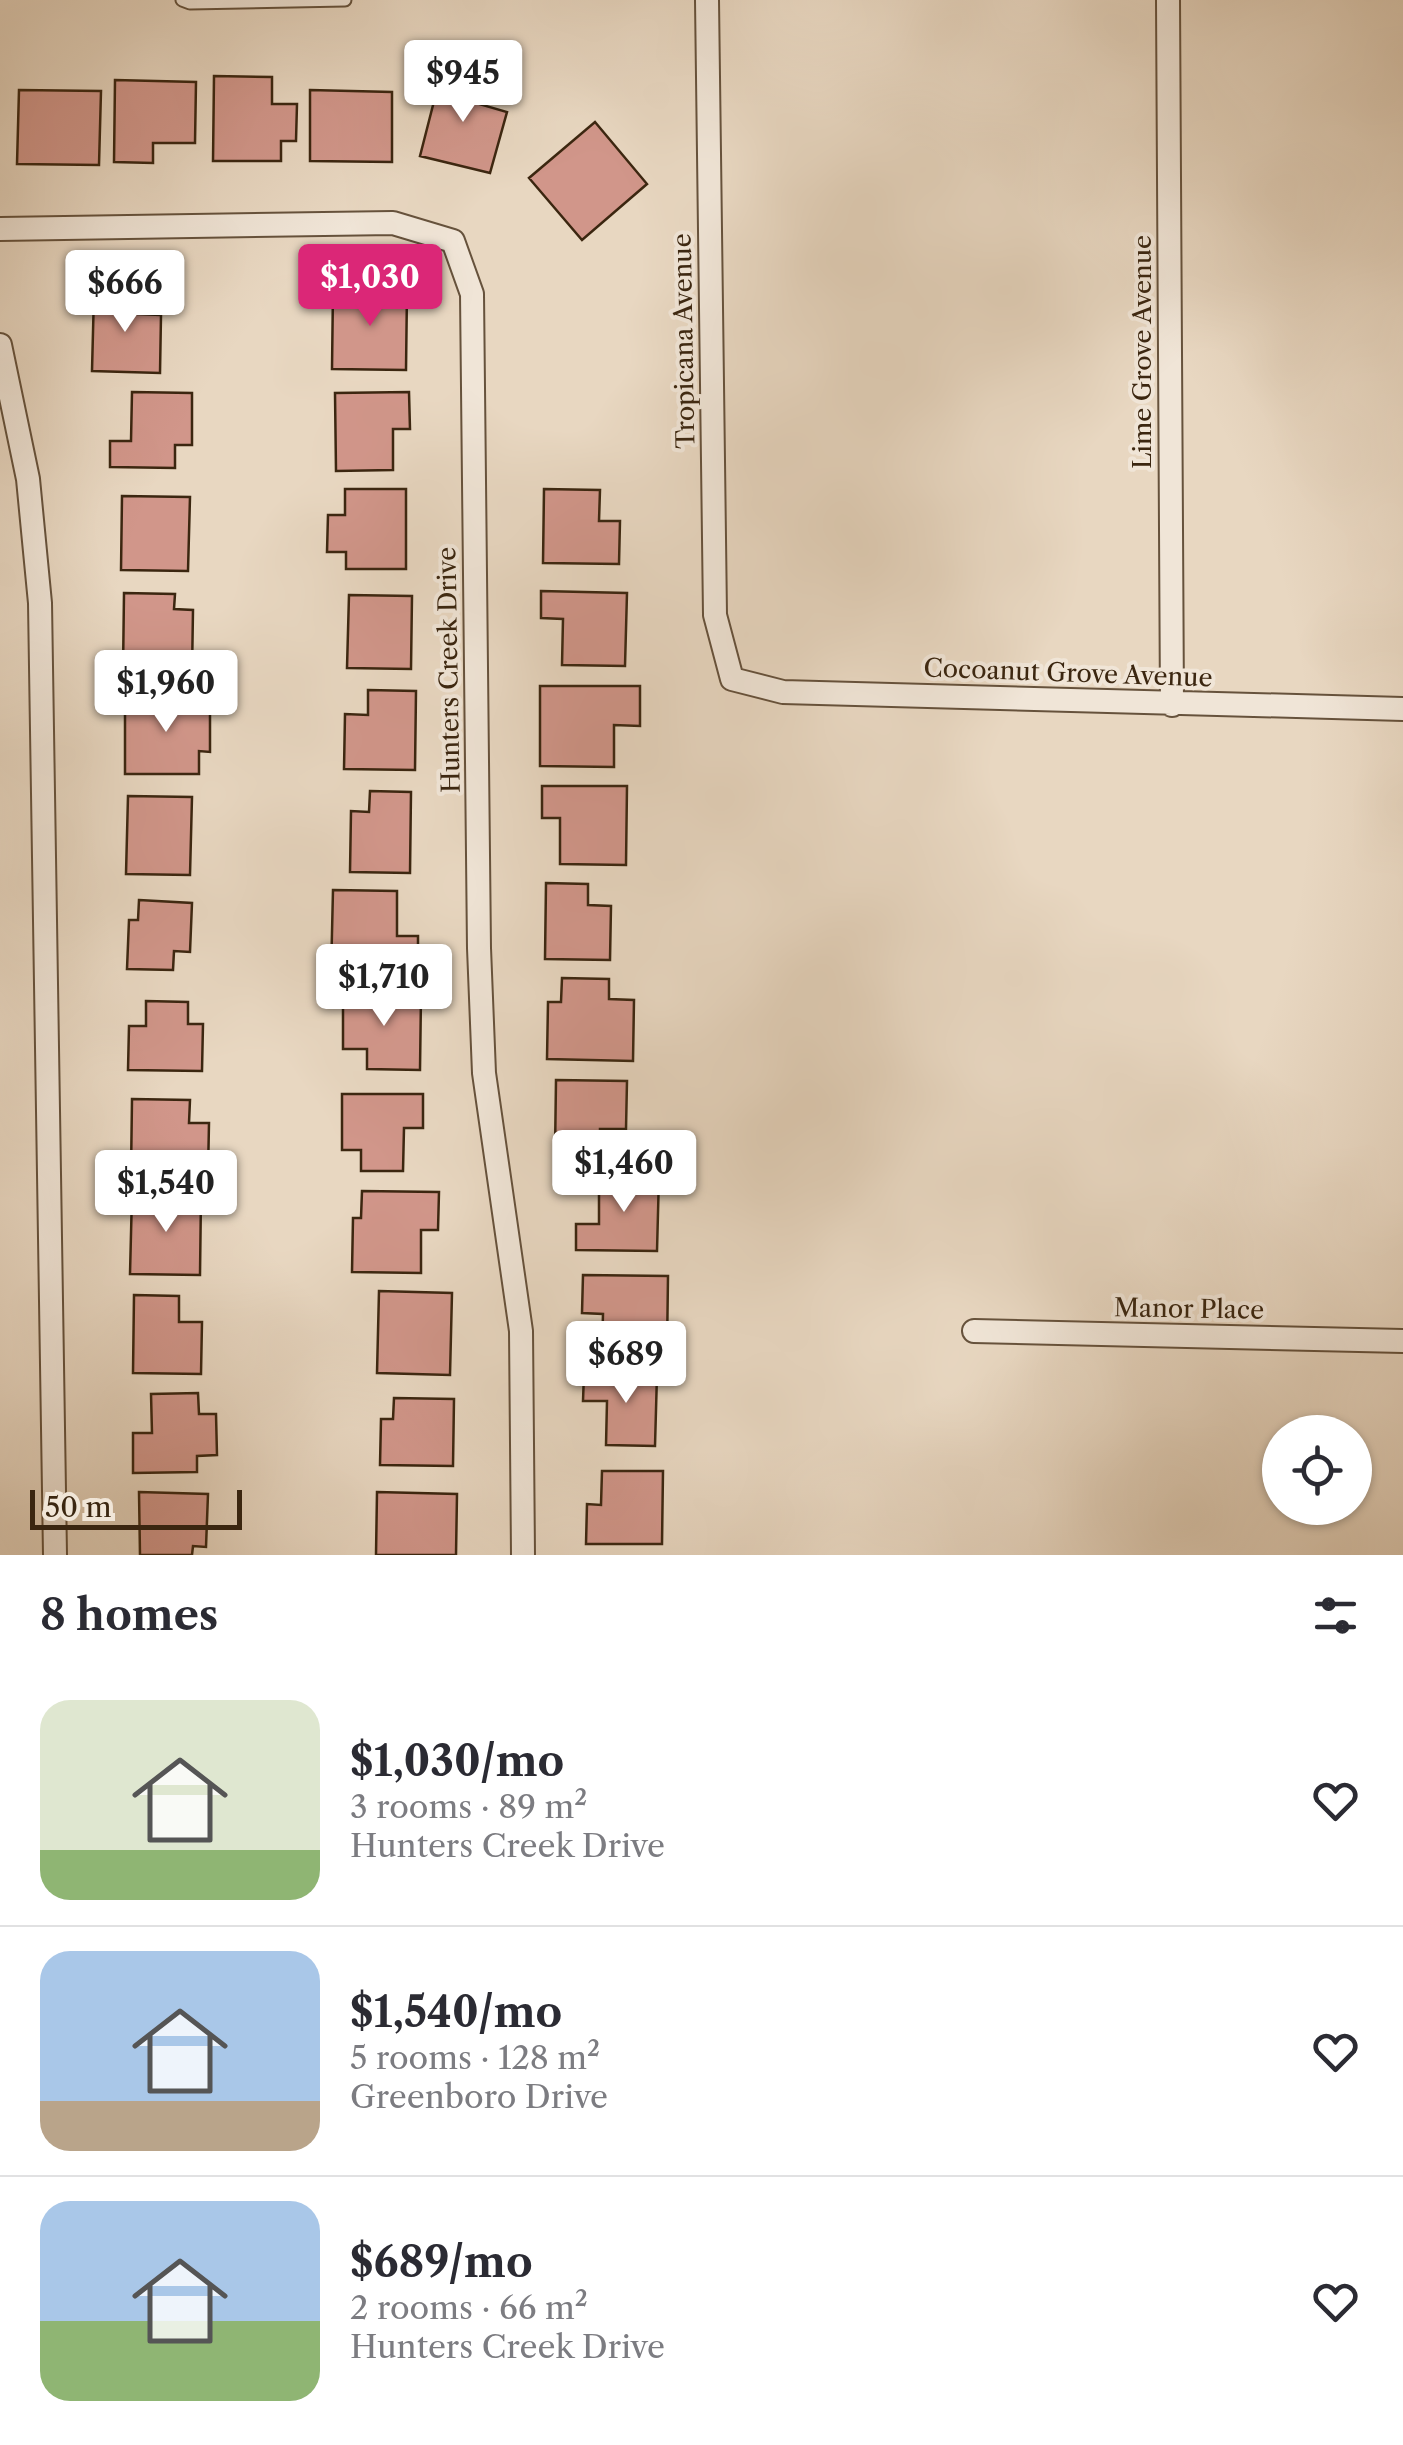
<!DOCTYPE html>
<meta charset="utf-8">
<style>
:root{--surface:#fff;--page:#f2f2f3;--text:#2b2b33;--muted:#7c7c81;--line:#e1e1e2;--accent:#db2777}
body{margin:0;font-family:"Libre Caslon Text",serif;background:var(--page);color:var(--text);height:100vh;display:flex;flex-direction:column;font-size:38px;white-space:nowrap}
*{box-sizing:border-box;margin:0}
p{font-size:32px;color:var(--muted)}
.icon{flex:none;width:55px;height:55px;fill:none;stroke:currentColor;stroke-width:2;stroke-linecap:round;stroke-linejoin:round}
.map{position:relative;height:1555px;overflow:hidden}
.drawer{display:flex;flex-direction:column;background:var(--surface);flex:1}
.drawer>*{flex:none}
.controls{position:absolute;left:1262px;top:1415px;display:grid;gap:20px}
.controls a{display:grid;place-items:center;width:110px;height:110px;border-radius:50%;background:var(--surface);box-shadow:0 2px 8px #0004;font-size:50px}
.scale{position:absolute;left:30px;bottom:25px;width:212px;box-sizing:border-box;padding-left:10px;border:5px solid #3b2610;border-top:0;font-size:28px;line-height:35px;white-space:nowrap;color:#3b2610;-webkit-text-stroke:8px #f0e5d7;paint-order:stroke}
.price{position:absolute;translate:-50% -85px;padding:0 22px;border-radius:10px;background:#fff;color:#222;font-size:32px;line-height:65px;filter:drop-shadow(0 2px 5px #0008)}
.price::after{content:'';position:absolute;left:50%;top:60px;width:30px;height:22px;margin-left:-15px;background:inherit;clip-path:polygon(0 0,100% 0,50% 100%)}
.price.active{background:var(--accent);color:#fff}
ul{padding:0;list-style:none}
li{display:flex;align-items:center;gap:30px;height:250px;padding:0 40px}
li+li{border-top:2px solid var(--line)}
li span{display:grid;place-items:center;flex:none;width:280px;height:200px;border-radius:30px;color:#555}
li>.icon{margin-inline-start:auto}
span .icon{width:120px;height:120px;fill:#fffc;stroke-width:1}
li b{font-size:42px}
h2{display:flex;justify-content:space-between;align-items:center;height:120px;padding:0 40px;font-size:42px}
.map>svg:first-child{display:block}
.building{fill:#d1968a;stroke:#3b2610;stroke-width:2.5}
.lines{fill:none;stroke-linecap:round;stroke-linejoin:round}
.lane-casing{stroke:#66523c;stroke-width:15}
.street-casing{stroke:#66523c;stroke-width:26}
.lane{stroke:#f0e5d7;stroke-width:11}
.street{stroke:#f0e5d7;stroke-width:22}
.labels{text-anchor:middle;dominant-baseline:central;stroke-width:8;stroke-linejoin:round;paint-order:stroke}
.street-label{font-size:25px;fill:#3b2610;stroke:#f0e5d7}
</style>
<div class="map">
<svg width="1403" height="1555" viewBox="0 0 1403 1555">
<rect width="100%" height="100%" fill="#e8d7c1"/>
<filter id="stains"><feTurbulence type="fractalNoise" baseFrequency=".002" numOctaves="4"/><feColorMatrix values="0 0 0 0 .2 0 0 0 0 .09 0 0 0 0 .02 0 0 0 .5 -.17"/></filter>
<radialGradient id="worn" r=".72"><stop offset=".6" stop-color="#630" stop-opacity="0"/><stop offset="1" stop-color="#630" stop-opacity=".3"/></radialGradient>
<path class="building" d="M 442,70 L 485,81 L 479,104 L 507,112 L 490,173 L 420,156 Z
M 214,76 L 272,77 L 272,104 L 297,104 L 296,141 L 281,141 L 281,161 L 213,161 Z
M 115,80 L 196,82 L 195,143 L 153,143 L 153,163 L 114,162 Z
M 19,90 L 101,91 L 99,165 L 17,164 Z
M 310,90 L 392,92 L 392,162 L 310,161 Z
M 595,122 L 647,184 L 582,240 L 529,178 Z
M 333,289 L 407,290 L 406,370 L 332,369 Z
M 94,293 L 139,293 L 138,314 L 161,315 L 160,373 L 92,371 Z
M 132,392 L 192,393 L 192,445 L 175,445 L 175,468 L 110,467 L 110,441 L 131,441 Z
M 409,392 L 410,429 L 393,429 L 393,470 L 336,471 L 335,393 Z
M 345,489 L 406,489 L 406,569 L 346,569 L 346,552 L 327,552 L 328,515 L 345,515 Z
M 544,489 L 600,490 L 599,521 L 620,521 L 619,564 L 543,563 Z
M 122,496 L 190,497 L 188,571 L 121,570 Z
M 541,591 L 627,593 L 625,666 L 562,665 L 563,619 L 541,618 Z
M 124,593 L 175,594 L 174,609 L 193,610 L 192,673 L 123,672 Z
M 349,595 L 412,596 L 411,669 L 347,668 Z
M 540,686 L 640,686 L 640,726 L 614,725 L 614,767 L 540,766 Z
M 368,690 L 416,691 L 415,770 L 344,769 L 345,714 L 368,715 Z
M 125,698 L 210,699 L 210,752 L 199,751 L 199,774 L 125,774 Z
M 542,786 L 627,786 L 626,865 L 560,864 L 560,818 L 542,818 Z
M 370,791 L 411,792 L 410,873 L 350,872 L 351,811 L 369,812 Z
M 128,796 L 192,797 L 190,875 L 126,874 Z
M 546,883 L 588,884 L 588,905 L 611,906 L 610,960 L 545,959 Z
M 333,890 L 397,891 L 397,936 L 418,936 L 418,976 L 331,975 Z
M 139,900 L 192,903 L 190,952 L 174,951 L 173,970 L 127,969 L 129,920 L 138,920 Z
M 562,978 L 609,979 L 609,999 L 634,1000 L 633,1061 L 547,1059 L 548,1002 L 561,1002 Z
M 343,994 L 421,995 L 420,1070 L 367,1069 L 367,1049 L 343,1049 Z
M 146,1001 L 188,1002 L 188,1024 L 203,1024 L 202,1071 L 128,1070 L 129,1026 L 146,1026 Z
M 556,1080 L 627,1081 L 626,1129 L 600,1129 L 600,1153 L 555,1153 Z
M 342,1094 L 423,1094 L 423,1128 L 404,1128 L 403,1171 L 361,1171 L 361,1150 L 342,1150 Z
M 132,1099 L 190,1100 L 189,1123 L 209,1123 L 208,1174 L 131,1173 Z
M 599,1174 L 659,1175 L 657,1251 L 576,1250 L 576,1224 L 599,1224 Z
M 362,1191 L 439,1192 L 438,1230 L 421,1230 L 421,1273 L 352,1272 L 353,1218 L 361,1218 Z
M 132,1194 L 201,1195 L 200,1275 L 130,1274 Z
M 583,1275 L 668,1276 L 667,1351 L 602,1350 L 603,1314 L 582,1313 Z
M 379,1291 L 452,1293 L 450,1375 L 377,1373 Z
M 134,1295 L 179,1296 L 179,1322 L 202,1322 L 201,1374 L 133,1373 Z
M 584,1373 L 657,1374 L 655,1446 L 606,1445 L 607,1401 L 583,1401 Z
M 198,1393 L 199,1414 L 216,1414 L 217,1455 L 197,1456 L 197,1472 L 133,1473 L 133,1433 L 152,1433 L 151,1394 Z
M 394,1398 L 454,1399 L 453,1466 L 380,1465 L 381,1419 L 393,1419 Z
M 602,1471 L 663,1471 L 662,1544 L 586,1544 L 587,1504 L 601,1505 Z
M 139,1492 L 208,1494 L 206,1547 L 193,1546 L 192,1555 L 140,1555 Z
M 377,1492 L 457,1494 L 456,1555 L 376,1555 Z"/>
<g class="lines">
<g class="lane-casing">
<path id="lane" d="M 182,0 L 190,3 L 345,0"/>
</g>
<g class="street-casing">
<path id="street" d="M 707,0 L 715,615 L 732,679 L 783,692 L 1403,709
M 1168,0 L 1172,705
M 0,229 L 393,223 L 453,241 L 472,294 L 479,948 L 484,1073 L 521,1331 L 523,1555
M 0,345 L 28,479 L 40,603 L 55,1555
M 974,1331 L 1403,1341"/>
</g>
<use href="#lane" class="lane"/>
<use href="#street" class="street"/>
</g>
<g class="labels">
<g class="street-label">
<text transform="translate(684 341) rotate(-91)">Tropicana Avenue</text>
<text transform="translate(1142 352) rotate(-90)">Lime Grove Avenue</text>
<text transform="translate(449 670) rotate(-91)">Hunters Creek Drive</text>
<text transform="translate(1068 673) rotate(2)">Cocoanut Grove Avenue</text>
<text transform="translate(1189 1309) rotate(1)">Manor Place</text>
</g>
</g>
<rect width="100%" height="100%" filter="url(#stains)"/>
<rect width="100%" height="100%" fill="url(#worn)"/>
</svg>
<div class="controls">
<a><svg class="icon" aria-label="locate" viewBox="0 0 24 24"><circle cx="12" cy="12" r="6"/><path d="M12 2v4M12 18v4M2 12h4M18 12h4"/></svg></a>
</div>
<div class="scale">50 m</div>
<b class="price" style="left:463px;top:125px">$945</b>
<b class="price active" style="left:370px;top:329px">$1,030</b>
<b class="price" style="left:125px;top:335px">$666</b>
<b class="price" style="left:166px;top:735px">$1,960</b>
<b class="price" style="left:384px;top:1029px">$1,710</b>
<b class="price" style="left:624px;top:1215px">$1,460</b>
<b class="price" style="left:166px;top:1235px">$1,540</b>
<b class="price" style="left:626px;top:1406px">$689</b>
</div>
<section class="drawer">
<h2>8 homes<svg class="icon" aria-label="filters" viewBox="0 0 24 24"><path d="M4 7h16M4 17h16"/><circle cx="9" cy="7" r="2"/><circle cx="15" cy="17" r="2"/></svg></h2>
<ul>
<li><span style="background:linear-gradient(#dfe7d0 75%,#8fb573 0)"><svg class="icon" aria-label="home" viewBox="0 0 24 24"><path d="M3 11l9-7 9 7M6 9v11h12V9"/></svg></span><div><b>$1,030/mo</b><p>3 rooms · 89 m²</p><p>Hunters Creek Drive</p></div><svg class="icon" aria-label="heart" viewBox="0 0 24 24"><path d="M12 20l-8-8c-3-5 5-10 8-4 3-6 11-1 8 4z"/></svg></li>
<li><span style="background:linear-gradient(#a9c7e8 75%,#b9a48a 0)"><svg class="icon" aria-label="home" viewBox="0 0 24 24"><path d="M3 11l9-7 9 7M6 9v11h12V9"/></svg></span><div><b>$1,540/mo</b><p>5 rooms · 128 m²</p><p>Greenboro Drive</p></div><svg class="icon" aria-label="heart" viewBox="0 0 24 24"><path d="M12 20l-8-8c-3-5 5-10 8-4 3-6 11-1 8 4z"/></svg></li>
<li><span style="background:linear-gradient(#a9c7e8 60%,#8fb573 0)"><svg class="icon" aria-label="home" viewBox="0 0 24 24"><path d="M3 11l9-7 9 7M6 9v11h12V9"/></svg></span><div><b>$689/mo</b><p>2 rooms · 66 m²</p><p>Hunters Creek Drive</p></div><svg class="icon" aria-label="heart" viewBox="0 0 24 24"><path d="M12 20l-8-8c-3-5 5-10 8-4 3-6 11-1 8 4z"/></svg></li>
</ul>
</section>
